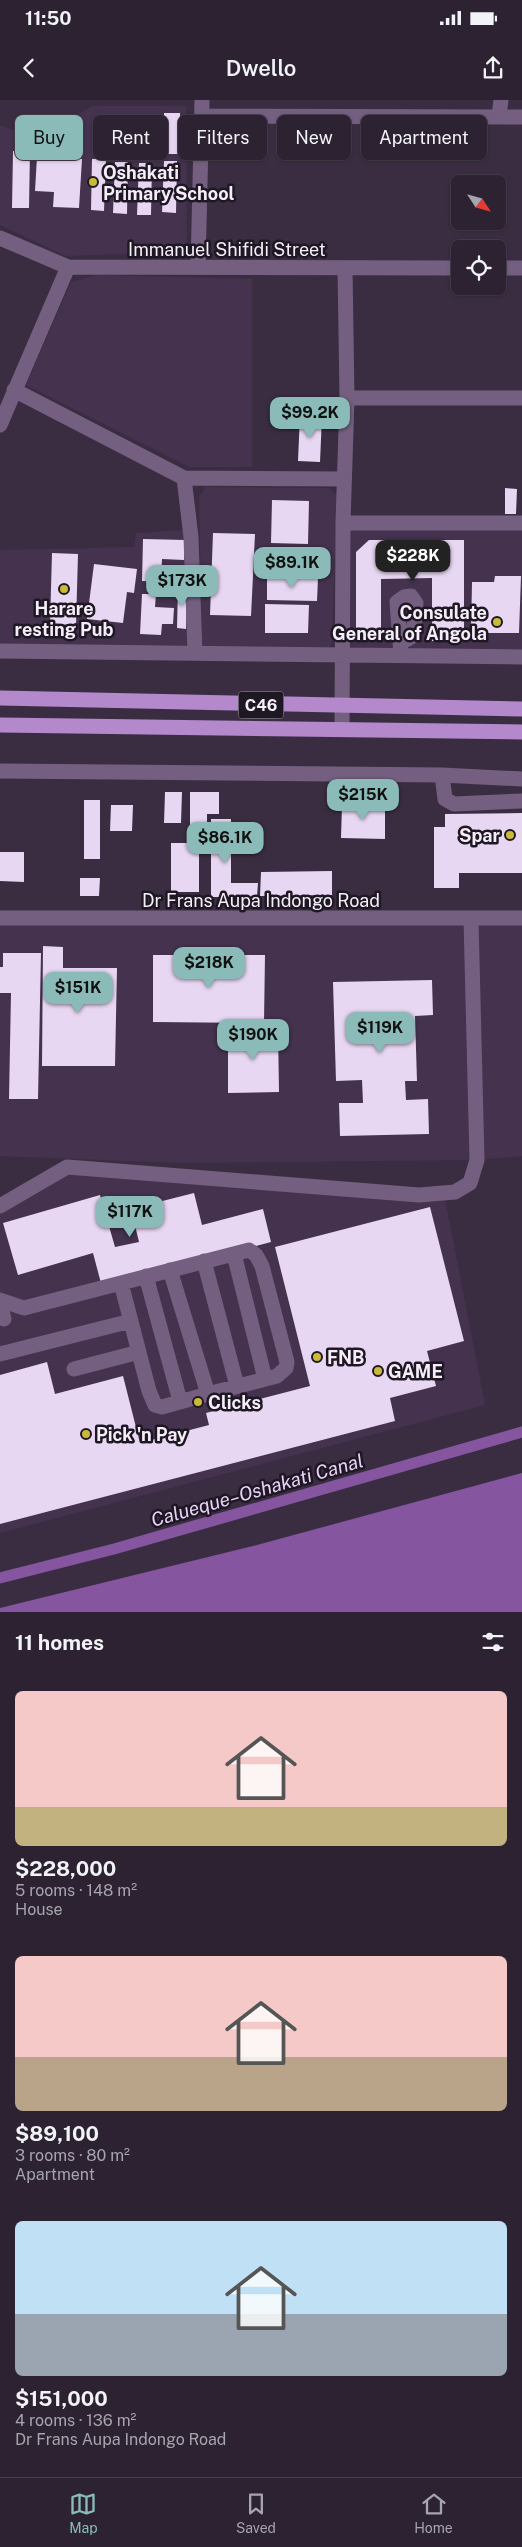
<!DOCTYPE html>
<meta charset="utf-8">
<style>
:root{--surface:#2c2232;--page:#382f3e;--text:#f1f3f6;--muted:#a6a4ac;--line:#483f4d;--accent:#8bbbb9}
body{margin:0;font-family:"Public Sans",sans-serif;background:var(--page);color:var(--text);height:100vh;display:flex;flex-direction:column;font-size:19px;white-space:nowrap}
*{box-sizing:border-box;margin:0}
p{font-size:16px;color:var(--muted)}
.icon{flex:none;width:28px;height:28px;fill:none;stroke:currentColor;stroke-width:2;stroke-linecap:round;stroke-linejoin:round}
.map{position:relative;height:1512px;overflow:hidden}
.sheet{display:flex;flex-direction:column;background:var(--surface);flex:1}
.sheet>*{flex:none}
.banner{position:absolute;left:15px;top:15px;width:492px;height:45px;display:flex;gap:10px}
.needle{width:32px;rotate:126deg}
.tools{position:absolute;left:451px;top:75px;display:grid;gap:10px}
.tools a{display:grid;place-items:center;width:55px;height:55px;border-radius:8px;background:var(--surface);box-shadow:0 1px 4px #0004,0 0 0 1px var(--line);font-size:25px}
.price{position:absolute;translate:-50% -42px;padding:0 11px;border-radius:10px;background:var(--accent);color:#111;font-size:16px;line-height:32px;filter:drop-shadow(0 1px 2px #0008)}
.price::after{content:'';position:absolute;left:50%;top:30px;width:15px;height:11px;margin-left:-8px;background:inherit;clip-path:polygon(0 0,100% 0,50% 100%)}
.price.active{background:#222;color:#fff}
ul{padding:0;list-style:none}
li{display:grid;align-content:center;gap:10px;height:265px;padding:0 15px}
li span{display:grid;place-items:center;height:155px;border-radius:8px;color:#555}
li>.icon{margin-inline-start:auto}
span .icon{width:90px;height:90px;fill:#fffc;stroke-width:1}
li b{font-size:21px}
h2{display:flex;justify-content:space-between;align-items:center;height:60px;padding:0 15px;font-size:21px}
.tag{padding:0 18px;border-radius:8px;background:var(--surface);box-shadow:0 1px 4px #0004,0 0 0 1px var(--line);font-size:18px;line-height:45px}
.tag.active{background:var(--accent);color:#111}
.status{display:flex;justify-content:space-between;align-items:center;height:35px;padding:0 25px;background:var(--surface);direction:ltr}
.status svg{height:14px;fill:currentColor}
header{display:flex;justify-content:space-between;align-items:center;height:65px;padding:0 15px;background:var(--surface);font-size:22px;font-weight:600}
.tabs{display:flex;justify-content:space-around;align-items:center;height:70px;border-top:1px solid var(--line);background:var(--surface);font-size:14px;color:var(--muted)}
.tabs a{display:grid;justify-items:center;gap:2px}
.tabs .active{color:var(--accent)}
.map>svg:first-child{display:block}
.built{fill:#44324e}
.water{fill:#8655a0}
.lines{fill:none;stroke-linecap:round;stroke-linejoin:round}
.canal{stroke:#8655a0;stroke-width:11}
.building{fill:#e8d7f3}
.minor{stroke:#745f80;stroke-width:15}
.major{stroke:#b389cc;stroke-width:15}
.poi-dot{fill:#c9ba3a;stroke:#1e1822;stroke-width:2}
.labels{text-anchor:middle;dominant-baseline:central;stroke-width:5;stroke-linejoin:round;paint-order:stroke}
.shield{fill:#1e1822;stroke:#b5adba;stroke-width:1}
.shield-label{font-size:16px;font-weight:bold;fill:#f6edfb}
.poi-label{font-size:18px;font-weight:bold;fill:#f6edfb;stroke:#1e1822;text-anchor:start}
.street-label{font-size:18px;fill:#f6edfb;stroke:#1e1822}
.water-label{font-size:19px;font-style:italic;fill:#ead1fa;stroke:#1e1822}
</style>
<div class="status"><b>11:50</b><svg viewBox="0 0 49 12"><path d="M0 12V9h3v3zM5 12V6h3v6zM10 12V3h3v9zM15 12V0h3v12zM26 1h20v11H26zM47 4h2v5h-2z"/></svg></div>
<header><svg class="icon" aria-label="back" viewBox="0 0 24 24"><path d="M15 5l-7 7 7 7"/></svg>Dwello<svg class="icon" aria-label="share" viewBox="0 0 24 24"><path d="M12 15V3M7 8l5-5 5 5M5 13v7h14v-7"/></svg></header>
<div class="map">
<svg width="522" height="1512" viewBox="0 0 522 1512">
<rect width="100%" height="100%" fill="#3a2d42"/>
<path class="built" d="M 92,6 L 186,6 L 187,152 L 65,156 L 0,125 L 0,25 L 37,39 Z
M 97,175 L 252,179 L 252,367 L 189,367 L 26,285 L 71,182 Z
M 206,387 L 328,388 L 337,395 L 332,543 L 329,549 L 202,547 L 199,396 Z
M 349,428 L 522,430 L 522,551 L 347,549 Z
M 185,430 L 188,545 L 0,545 L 0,450 L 134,447 L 136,433 Z
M 0,818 L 522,818 L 522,1056 L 477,1060 L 181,1063 L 0,1056 Z
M 67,1067 L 444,1093 L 485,1305 L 0,1433 L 0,1106 Z"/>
<path class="water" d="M 522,1373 L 522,1512 L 0,1512 L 0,1508 L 257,1445 Z"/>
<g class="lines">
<path class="canal" d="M 0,1478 L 114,1449 L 522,1332"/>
</g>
<path class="building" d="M 164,13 L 180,13 L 181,54 L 164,54 Z
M 13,51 L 30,51 L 29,108 L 12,108 Z
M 37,57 L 82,59 L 79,108 L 53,107 L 54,92 L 35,91 Z
M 92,59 L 106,59 L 104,111 L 91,110 Z
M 164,61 L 177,61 L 176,113 L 162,112 Z
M 115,62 L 128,62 L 127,114 L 113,113 Z
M 139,63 L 152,63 L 151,115 L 137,115 Z
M 300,315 L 322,316 L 320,362 L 298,361 Z
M 505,388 L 517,389 L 516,414 L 505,414 Z
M 272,400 L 309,401 L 308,444 L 271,443 Z
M 213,433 L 255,434 L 251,516 L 210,515 Z
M 143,439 L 185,440 L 184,460 L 162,459 L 161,482 L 142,481 Z
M 369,440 L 464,440 L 464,541 L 432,541 L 432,478 L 381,479 L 381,534 L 356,534 L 356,452 Z
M 52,453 L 78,454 L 76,525 L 50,524 Z
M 94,464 L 137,469 L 134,493 L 127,492 L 123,523 L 87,519 Z
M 495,476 L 521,476 L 519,533 L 471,533 L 472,482 L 494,482 Z
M 267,477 L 318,478 L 317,501 L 267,500 Z
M 178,486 L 187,486 L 186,529 L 177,528 Z
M 142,494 L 156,494 L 155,507 L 174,508 L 173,524 L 162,524 L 161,535 L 140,534 Z
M 265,504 L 309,505 L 308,533 L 265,533 Z
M 165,692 L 182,692 L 181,723 L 164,723 Z
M 190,692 L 219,692 L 219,714 L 207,714 L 207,728 L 190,728 Z
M 84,700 L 100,700 L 100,759 L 84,759 Z
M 342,704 L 385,704 L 385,739 L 341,738 Z
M 111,705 L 133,705 L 132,731 L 110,731 Z
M 522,713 L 522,773 L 459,773 L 459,788 L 434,788 L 434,727 L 445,727 L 445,714 Z
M 211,719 L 231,719 L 231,783 L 258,783 L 257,797 L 211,797 Z
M 171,743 L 199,743 L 199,792 L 171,792 Z
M 0,752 L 24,752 L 24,782 L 0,781 Z
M 332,771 L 332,795 L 260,796 L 261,772 Z
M 80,778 L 100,778 L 99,796 L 80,796 Z
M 43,846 L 63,847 L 63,868 L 117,868 L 115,966 L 42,966 Z
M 3,853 L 41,853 L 38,999 L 9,999 L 11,893 L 0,893 L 0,867 L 3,867 Z
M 153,855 L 265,855 L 264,923 L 153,922 Z
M 432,880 L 433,915 L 415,916 L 417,981 L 405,981 L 406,1000 L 428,999 L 429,1034 L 340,1036 L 339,1003 L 363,1003 L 362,980 L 336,981 L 333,882 Z
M 278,928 L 279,992 L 228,993 L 228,929 Z
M 194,1093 L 202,1125 L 263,1109 L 271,1142 L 102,1187 L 93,1153 L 18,1175 L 3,1123 L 100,1095 L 115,1147 L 139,1142 L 131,1109 Z
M 430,1107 L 464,1241 L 427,1251 L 436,1286 L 390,1298 L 395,1321 L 0,1424 L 0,1275 L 47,1262 L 55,1294 L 123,1276 L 140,1343 L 209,1325 L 206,1313 L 310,1286 L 275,1147 Z"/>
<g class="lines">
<path class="minor" d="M 202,16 L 522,17
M 499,16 L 501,0
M 0,138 L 68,167 L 460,168
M 198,167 L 202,0
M 345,168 L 347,298 L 343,423 L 522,423
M 498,168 L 522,168
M 14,290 L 184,378 L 191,437 L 195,553
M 347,298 L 522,298
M 0,325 L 68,167
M 184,378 L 344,379
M 401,539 L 406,540 L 413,536 L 416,503 L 411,496 L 404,497 L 397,502 L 401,555
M 0,551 L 522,557
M 342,629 L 343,423
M 0,671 L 442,675 L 522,679
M 442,675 L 445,699 L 454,704 L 522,701
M 0,818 L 522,818
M 0,1106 L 67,1067 L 419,1095 L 455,1092 L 470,1083 L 477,1060 L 471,819
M 234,1154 L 265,1279
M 204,1161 L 237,1286
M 146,1176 L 180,1301
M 121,1183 L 149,1291 L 155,1305 L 162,1307 L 208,1294 L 170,1170
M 0,1200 L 24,1208 L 249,1150 L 256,1155 L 262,1166 L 287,1262 L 286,1268 L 277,1276 L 208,1294
M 0,1203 L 4,1219
M 0,1254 L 131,1221
M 74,1269 L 139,1252"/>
<path class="major" d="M 0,598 L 522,609
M 0,625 L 522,632"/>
</g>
<g class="poi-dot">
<circle cx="93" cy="82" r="5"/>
<circle cx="64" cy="489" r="5"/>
<circle cx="497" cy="522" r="5"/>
<circle cx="510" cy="735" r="5"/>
<circle cx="317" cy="1257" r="5"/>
<circle cx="378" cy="1271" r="5"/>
<circle cx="198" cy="1302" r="5"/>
<circle cx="86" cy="1334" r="5"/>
</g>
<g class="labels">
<rect class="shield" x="238.5" y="591.5" width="45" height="27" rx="4"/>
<g class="shield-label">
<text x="261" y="605">C46</text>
</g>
<g class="poi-label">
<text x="103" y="72">Oshakati<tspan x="103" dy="21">Primary School</tspan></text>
<text x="64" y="508" text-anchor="middle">Harare<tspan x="64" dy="21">resting Pub</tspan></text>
<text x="487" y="512" text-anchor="end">Consulate<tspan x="487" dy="21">General of Angola</tspan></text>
<text x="500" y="735" text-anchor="end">Spar</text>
<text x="327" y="1257">FNB</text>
<text x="388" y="1271">GAME</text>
<text x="208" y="1302">Clicks</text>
<text x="96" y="1334">Pick 'n Pay</text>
</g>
<g class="street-label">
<text x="227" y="149">Immanuel Shifidi Street</text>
<text x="261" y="800">Dr Frans Aupa Indongo Road</text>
</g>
<g class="water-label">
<text transform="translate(257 1390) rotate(-16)">Calueque–Oshakati Canal</text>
</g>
</g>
</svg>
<div class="tools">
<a><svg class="needle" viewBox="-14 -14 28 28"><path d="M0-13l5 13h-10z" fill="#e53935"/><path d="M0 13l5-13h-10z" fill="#a6a4ac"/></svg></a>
<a><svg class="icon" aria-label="locate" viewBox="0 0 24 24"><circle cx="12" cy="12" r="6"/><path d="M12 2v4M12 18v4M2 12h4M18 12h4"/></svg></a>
</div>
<b class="price" style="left:310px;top:339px">$99.2K</b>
<b class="price active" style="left:413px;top:482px">$228K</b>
<b class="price" style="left:292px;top:489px">$89.1K</b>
<b class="price" style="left:182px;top:507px">$173K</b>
<b class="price" style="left:363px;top:721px">$215K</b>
<b class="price" style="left:225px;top:764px">$86.1K</b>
<b class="price" style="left:209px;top:889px">$218K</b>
<b class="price" style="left:78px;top:914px">$151K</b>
<b class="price" style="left:380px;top:954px">$119K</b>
<b class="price" style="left:253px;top:961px">$190K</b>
<b class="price" style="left:130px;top:1138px">$117K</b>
<div class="banner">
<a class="tag active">Buy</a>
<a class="tag">Rent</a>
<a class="tag">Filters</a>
<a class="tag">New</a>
<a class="tag">Apartment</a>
</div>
</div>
<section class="sheet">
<h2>11 homes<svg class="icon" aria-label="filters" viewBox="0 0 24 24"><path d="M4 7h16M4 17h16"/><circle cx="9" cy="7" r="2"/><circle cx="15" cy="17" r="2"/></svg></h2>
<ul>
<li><span style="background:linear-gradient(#f6c9c9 75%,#c2b280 0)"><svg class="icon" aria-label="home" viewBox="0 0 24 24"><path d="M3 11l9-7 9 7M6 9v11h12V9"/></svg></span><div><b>$228,000</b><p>5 rooms · 148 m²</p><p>House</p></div></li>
<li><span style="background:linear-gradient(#f6c9c9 65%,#b9a48a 0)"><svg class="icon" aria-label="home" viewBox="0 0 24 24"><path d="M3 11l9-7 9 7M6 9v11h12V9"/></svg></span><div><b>$89,100</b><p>3 rooms · 80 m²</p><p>Apartment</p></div></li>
<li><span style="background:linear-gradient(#bfe0f5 60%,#9aa5b1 0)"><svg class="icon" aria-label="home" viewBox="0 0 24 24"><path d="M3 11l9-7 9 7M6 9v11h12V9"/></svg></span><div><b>$151,000</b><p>4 rooms · 136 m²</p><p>Dr Frans Aupa Indongo Road</p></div></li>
</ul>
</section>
<nav class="tabs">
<a class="active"><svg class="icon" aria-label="map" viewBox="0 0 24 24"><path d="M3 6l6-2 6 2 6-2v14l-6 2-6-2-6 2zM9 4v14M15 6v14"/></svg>Map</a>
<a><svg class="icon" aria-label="saved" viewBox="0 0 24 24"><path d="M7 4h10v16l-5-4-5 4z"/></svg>Saved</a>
<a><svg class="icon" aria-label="home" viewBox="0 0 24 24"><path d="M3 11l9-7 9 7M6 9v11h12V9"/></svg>Home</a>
</nav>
